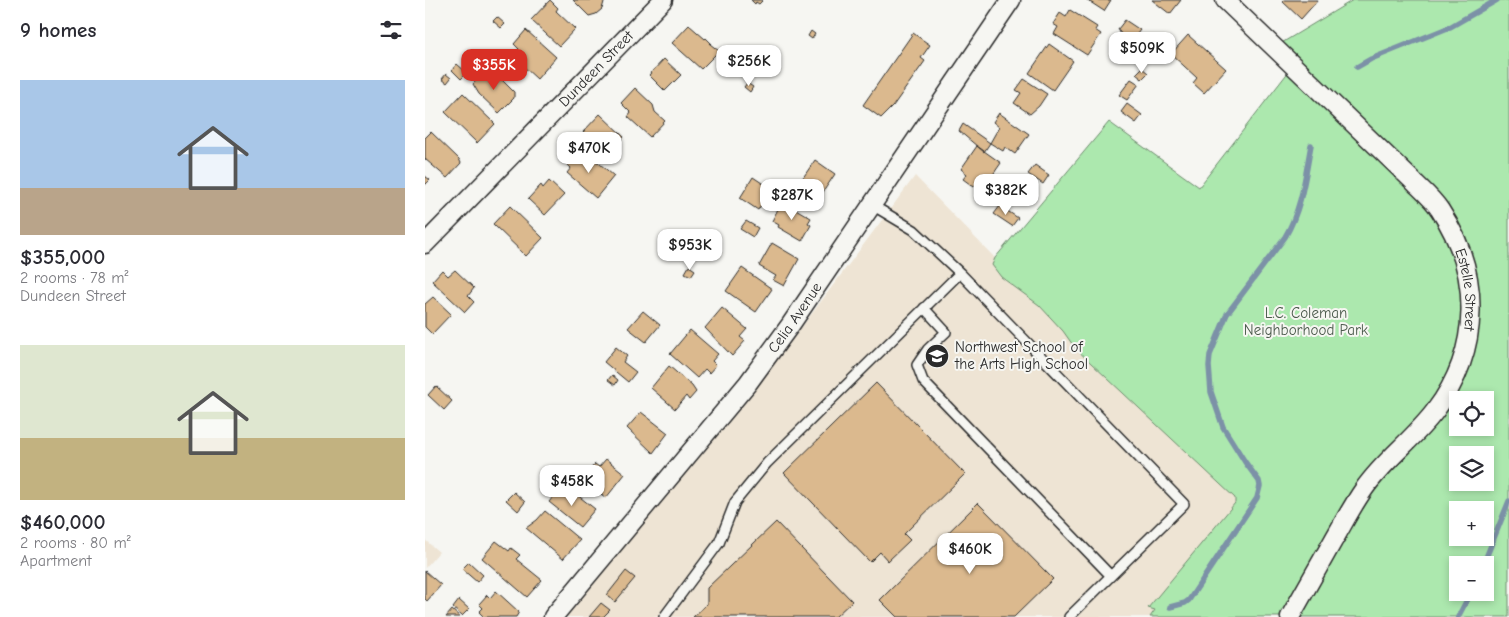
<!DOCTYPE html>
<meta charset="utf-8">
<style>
:root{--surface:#fff;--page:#f7f7f7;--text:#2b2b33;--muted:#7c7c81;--accent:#d93025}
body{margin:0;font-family:"Comic Neue",sans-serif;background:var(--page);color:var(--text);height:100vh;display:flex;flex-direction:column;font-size:19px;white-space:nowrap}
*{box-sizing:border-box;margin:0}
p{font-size:16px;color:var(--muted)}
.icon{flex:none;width:28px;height:28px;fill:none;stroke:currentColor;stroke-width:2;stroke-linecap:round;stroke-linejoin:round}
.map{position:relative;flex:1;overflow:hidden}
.drawer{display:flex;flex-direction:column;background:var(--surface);width:425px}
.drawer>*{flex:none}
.tools{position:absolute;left:1024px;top:391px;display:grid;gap:10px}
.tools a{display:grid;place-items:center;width:45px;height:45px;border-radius:0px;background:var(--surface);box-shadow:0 2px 8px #0003;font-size:25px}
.price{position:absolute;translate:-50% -42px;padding:0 11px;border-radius:10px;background:#fff;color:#222;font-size:16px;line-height:32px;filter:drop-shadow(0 1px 2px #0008)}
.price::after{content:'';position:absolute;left:50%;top:30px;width:15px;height:11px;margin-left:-8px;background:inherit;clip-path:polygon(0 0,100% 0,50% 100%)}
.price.selected{background:var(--accent);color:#fff}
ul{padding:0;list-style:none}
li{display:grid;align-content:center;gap:10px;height:265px;padding:0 20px}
li span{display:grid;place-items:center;height:155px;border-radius:0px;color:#555}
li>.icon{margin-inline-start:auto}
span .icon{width:90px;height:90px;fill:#fffc;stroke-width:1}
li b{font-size:21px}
h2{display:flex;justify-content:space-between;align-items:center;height:60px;padding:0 20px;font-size:21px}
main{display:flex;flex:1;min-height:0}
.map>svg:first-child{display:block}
.built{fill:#eee4d4}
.green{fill:#ace8ae;stroke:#6c8a6c;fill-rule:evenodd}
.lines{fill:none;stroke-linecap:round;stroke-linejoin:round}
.stream{stroke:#7b91a7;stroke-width:5.5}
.building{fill:#dbb98e;stroke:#2b2b2b}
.lane-casing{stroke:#2b2b2b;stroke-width:12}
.street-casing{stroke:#2b2b2b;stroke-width:21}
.lane{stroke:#f6f6f2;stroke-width:9}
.street{stroke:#f6f6f2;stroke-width:18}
.labels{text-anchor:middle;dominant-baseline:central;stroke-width:4;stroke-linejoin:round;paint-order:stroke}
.street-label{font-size:15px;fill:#2b2b2b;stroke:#f6f6f2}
.park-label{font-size:15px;fill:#4b5a4c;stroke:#f6f6f2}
.poi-label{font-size:15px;fill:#2b2b2b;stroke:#f6f6f2;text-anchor:start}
</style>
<main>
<section class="drawer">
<h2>9 homes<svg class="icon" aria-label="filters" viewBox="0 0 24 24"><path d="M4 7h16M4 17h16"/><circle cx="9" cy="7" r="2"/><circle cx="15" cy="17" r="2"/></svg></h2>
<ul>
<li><span style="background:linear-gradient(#a9c7e8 70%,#b9a48a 0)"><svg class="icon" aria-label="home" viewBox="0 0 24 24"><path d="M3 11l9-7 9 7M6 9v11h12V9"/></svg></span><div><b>$355,000</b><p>2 rooms · 78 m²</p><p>Dundeen Street</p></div></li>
<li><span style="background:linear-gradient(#dfe7d0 60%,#c2b280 0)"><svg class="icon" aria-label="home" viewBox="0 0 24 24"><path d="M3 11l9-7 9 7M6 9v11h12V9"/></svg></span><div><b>$460,000</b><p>2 rooms · 80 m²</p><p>Apartment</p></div></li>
</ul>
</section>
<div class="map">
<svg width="1084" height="617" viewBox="0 0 1084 617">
<rect width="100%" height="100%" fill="#f6f6f2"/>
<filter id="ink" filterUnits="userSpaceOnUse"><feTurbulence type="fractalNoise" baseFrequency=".02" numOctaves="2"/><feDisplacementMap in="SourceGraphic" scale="10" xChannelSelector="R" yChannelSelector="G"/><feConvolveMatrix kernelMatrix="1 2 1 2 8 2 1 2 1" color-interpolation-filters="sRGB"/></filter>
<g filter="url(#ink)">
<path class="built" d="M 490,176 L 570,258 L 820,503 L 730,610 L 725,617 L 140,617 L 319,404 Z
M 0,540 L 14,552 L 0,568 Z"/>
<path class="green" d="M 928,0 L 1084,0 L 1084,617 L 725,617 L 730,610 L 723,608 L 810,503 L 810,498 L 650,348 L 638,331 L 614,305 L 576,277 L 567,265 L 570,258 L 684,122 L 774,187 L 868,66 L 850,47 ZM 1032,400 L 1060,400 L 1060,428 L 1032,428 ZM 1032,455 L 1060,455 L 1060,482 L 1032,482 ZM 1032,510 L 1060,510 L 1060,538 L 1032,538 ZM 1032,565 L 1060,565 L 1060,592 L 1032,592 Z"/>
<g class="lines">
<path class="stream" d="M 932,67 L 946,59 L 1025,27 L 1072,0
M 1058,565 L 1084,501
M 745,607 L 760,603 L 764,600 L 832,498 L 835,486 L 834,481 L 820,462 L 798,427 L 786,392 L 784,366 L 785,355 L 802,314 L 860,237 C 877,208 880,177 886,145
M 1033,617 L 1046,592"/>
</g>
<path class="building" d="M 125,0 L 133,8 L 131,11 L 150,29 L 134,46 L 106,20 Z
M 148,0 L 178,0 L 179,2 L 177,9 L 171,14 L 164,16 Z
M 326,0 L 336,0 L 337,1 L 334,4 L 331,2 L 330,4 Z
M 662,0 L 686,0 L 679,11 Z
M 727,0 L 756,0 L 745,14 Z
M 859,0 L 893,0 L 876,19 L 857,1 Z
M 645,10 L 672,27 L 670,30 L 676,34 L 662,55 L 629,34 L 633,27 L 628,24 L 635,13 L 641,17 Z
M 72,17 L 80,24 L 76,28 L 68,21 Z
M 700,20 L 715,30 L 706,42 L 697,36 L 693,29 Z
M 264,25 L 280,39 L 281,38 L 286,43 L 285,44 L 294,51 L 276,69 L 247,43 Z
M 101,30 L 131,57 L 112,79 L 87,56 L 94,49 L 89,44 Z
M 386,31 L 390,34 L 387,39 L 383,36 Z
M 488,33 L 505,45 L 496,58 L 500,61 L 468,106 L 456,118 L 438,105 Z
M 763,35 L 801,69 L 779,93 L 768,83 L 772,78 L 746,54 Z
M 697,36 L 714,48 L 708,57 L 691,45 Z
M 624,44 L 648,61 L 628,90 L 604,73 Z
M 239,59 L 256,75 L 240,91 L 224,75 Z
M 32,64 L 42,73 L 36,79 L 27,70 Z
M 717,68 L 723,73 L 717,79 L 711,74 Z
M 60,71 L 68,78 L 71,74 L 89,92 L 89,98 L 74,113 L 54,94 L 48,84 Z
M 21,74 L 26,78 L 22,83 L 17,79 Z
M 599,79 L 622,94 L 614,106 L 605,114 L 589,103 L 596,93 L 591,90 Z
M 706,79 L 714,84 L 702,100 L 694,95 Z
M 322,83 L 328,87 L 325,92 L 319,87 Z
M 210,88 L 228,105 L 230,112 L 240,121 L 225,137 L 203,117 L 206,113 L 196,103 Z
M 38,93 L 70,124 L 52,143 L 20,112 Z
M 702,104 L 717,115 L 711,123 L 696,112 Z
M 574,113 L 604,134 L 590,154 L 580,147 L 578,151 L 565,143 L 574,127 L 568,122 Z
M 175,114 L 199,137 L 192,144 L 195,147 L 186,158 L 158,132 Z
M 538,124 L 565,143 L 559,152 L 534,131 Z
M 6,132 L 34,159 L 36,163 L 22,178 L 0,159 L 0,138 Z
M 552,146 L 576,163 L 560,186 L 553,181 L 549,187 L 538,179 L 542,174 L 536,169 Z
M 161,152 L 189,176 L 171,198 L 142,173 L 146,168 L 141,163 L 150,154 L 155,158 Z
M 390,160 L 410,174 L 392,201 L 371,188 Z
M 610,165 L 624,175 L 618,184 L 603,174 Z
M 0,176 L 5,180 L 0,185 Z
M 328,177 L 346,189 L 333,210 L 315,198 Z
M 124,181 L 139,195 L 120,215 L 103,199 L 116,185 L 118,188 Z
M 357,201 L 386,218 L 383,223 L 386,225 L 377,241 L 353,227 L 354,225 L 347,221 Z
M 85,206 L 118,238 L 101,256 L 68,224 Z
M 575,206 L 593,218 L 587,226 L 569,214 Z
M 321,221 L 333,228 L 328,237 L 315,229 Z
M 347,243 L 374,259 L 359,286 L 348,280 L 351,276 L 334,266 Z
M 264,266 L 270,270 L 266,276 L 260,273 Z
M 317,268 L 347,289 L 331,312 L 301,291 Z
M 17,270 L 23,276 L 30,270 L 49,288 L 43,296 L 49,302 L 40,312 L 7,281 Z
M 8,297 L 26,314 L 7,334 L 0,327 L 0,304 Z
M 297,308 L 322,329 L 315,337 L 320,341 L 307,356 L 280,328 Z
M 218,311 L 235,325 L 221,342 L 203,328 Z
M 265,330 L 293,354 L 287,361 L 291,365 L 284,373 L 280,369 L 272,378 L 245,354 Z
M 191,347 L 202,356 L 198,362 L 211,372 L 203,382 L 179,362 Z
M 244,366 L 267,386 L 271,392 L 264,400 L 261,396 L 250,409 L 226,388 Z
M 187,375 L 193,380 L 190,385 L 183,380 Z
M 451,383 L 540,474 L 479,534 L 485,540 L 463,561 L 455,552 L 445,562 L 359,473 Z
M 11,386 L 27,401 L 19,410 L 3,395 Z
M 216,412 L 243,433 L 228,453 L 202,428 Z
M 181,459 L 200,474 L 181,498 L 157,479 L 170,464 L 174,467 Z
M 135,488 L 148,498 L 151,494 L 170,509 L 155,527 L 124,502 Z
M 89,492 L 100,502 L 93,511 L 81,500 Z
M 553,503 L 628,579 L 589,617 L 472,617 L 455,600 Z
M 120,511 L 155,540 L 138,559 L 101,528 L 112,520 Z
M 351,522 L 427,601 L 410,617 L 268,617 L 282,604 L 282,588 Z
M 71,541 L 84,551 L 86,548 L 95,555 L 91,559 L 117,580 L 102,597 L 57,558 Z
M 44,562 L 58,575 L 52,582 L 37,569 Z
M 0,571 L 16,585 L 2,601 L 0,599 Z
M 201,571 L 210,578 L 190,602 L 182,595 Z
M 71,591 L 94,612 L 91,617 L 59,617 L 54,612 L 58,608 L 54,604 L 62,595 L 65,598 Z
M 34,600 L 44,609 L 37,616 L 28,608 Z
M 176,603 L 185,610 L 178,617 L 164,617 Z
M 27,610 L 35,617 L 21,617 Z"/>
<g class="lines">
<g class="lane-casing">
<path id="lane" d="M 447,205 L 489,230 L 535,273 L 759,504 L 644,617
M 499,308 L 521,332 L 503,349 L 492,365 L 498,381 L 686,576
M 239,617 L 294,543 L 310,502 L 342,463 L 535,273"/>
</g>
<g class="street-casing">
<g id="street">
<path id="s1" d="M 800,0 L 987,180 C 996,189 1008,199 1015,210 C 1057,274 1056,350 1010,411 C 989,439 959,460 939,489 C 927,506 918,524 908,541 C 894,566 879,592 865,617"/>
<path id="s2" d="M 0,244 L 238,0"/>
<path id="s3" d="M 128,617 L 323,383 L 366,324 L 586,0"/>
</g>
</g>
<use href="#lane" class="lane"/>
<use href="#street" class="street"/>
</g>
</g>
<defs>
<g id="school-disc" transform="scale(1.25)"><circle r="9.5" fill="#2b2b2b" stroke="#f6f6f2"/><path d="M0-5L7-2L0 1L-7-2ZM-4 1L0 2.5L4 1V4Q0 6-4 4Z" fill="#fff"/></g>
</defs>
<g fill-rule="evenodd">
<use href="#school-disc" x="512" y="356"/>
</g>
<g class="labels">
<g class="street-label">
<text stroke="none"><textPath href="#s2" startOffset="245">Dundeen Street</textPath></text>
<text stroke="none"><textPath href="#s1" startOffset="386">Estelle Street</textPath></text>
<text stroke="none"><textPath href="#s3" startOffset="385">Celia Avenue</textPath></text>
</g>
<g class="park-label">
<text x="881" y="313">L.C. Coleman<tspan x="881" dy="17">Neighborhood Park</tspan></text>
</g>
<g class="poi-label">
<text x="530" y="347">Northwest School of<tspan x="530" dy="17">the Arts High School</tspan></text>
</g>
</g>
</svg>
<div class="tools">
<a><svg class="icon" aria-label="locate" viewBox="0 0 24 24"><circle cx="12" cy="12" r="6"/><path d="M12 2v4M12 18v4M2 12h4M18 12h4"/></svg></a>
<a><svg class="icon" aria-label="layers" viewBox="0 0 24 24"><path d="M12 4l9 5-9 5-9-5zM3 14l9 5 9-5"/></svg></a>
<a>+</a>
<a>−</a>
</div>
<b class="price" style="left:717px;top:74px">$509K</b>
<b class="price" style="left:324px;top:87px">$256K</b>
<b class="price selected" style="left:69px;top:91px">$355K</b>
<b class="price" style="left:164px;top:174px">$470K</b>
<b class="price" style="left:581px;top:216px">$382K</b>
<b class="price" style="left:367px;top:221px">$287K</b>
<b class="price" style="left:265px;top:271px">$953K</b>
<b class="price" style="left:147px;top:507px">$458K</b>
<b class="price" style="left:545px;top:575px">$460K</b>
</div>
</main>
